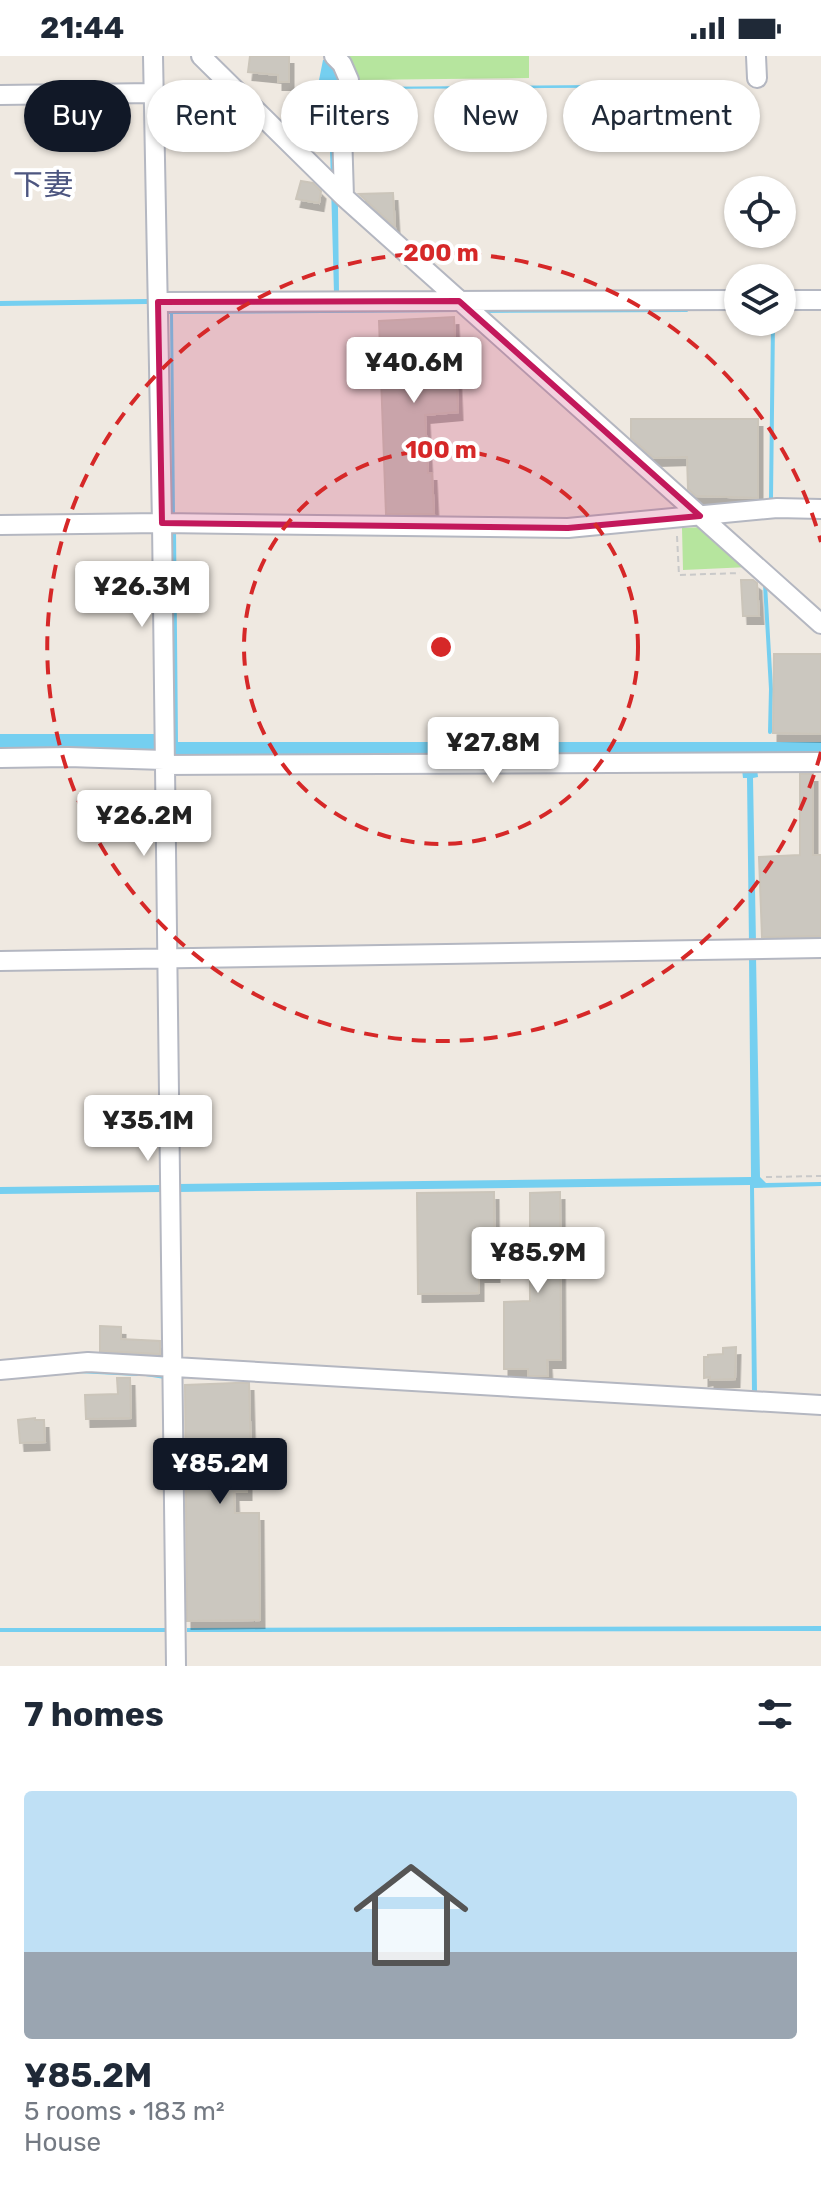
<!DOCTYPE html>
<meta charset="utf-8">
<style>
:root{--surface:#fff;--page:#f6f6f7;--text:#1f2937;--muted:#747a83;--line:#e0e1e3;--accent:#111827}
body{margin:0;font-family:Rubik,"Noto Sans JP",sans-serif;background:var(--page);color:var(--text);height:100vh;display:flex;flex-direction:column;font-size:30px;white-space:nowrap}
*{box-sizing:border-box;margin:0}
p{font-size:26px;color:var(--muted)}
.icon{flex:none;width:44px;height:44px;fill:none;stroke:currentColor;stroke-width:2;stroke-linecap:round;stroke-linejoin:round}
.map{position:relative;height:1610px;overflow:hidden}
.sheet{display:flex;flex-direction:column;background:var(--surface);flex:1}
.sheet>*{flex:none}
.guide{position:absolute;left:24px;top:24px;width:774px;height:72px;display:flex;gap:16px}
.tools{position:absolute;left:724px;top:120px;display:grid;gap:16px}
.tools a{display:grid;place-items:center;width:72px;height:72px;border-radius:50%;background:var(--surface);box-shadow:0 2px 6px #0004;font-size:40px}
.price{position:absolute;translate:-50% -68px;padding:0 18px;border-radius:8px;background:#fff;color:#222;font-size:26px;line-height:52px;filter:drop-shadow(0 2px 4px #0008)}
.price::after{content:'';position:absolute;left:50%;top:48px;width:24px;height:18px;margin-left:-12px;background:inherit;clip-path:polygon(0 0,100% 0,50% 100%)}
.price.current{background:var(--accent);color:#fff}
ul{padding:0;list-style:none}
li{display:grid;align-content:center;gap:16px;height:424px;padding:0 24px}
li+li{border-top:2px solid var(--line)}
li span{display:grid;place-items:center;height:248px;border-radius:8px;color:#555}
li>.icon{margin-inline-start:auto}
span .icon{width:144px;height:144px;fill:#fffc;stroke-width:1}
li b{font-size:34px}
h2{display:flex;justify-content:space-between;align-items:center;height:96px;padding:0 24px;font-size:34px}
.pill{padding:0 28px;border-radius:36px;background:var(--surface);box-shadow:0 2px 6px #0004;font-size:28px;line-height:72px}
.pill.current{background:var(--accent);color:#fff}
.status{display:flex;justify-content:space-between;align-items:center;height:56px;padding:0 40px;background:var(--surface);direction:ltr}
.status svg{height:22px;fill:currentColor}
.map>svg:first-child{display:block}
.green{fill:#b6e59e}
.water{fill:#75cff0}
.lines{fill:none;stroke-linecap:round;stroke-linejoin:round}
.stream{stroke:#75cff0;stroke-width:4}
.building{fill:#cbc7bf;stroke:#cbc5ba;stroke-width:2;filter:url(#shadow)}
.minor-casing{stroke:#b4b7c1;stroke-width:22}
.path{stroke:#c9c9c9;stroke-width:2;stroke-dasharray:6 4;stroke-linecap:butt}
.minor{stroke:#fff;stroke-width:18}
.marked{fill:#c2185b;fill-opacity:0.2;stroke:#c2185b;stroke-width:6;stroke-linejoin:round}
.ring{fill:none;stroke:#d62828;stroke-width:4;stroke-dasharray:14 10}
.labels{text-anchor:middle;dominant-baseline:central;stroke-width:8;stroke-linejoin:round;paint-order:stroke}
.neighbourhood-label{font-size:30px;fill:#4d5680;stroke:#fff}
.centre{fill:#d62828;stroke:#fff;stroke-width:4}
.ring-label{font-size:24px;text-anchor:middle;font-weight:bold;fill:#d62828;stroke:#fff;stroke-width:8;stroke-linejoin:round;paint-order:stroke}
</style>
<div class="status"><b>21:44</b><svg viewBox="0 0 49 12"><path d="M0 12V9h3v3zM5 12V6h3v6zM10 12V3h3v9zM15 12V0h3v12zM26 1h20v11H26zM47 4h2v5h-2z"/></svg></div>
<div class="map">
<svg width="821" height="1610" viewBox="0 0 821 1610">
<defs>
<filter id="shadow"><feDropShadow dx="4.5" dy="8" stdDeviation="0" flood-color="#0004"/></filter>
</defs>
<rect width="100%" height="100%" fill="#efe9e1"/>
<path class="green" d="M 344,0 L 529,0 L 529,22 L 355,24 Z
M 705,471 L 749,511 L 683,514 L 682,472 Z"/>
<path class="water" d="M 328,3 L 342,18 L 337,70 L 339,237 L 334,237 L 329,57 L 324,56 L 317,44 L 316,39 L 323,4 Z
M 712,28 L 712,31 L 358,33 L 358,31 Z
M 147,243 L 147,248 L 0,250 L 0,245 Z
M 459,252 L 459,256 L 173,258 L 175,460 L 172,460 L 170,258 L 167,258 L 167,254 Z
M 481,253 L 686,253 L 688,256 L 480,257 Z
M 172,472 L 176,474 L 178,686 L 821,686 L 821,700 L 757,713 L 758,721 L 753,722 L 756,887 L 749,888 L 747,722 L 743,722 L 742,713 L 175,702 Z
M 0,678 L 155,678 L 156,695 L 0,697 Z
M 749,899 L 756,900 L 760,1121 L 766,1127 L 821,1126 L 821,1130 L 754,1132 L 757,1336 L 752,1336 L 750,1129 L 178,1136 L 178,1128 L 751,1121 Z
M 161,1129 L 161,1136 L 0,1138 L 0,1131 Z
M 821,1570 L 821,1575 L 187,1576 L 187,1572 Z
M 0,1572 L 169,1572 L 169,1576 L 0,1576 Z"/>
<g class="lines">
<path class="stream" d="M 771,442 L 773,266
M 765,528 L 771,633 L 770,676
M 78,1315 L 137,1318
M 146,1318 L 165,1321"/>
</g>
<path class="building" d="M 250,0 L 289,0 L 289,26 L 278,26 L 278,19 L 248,16 Z
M 301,125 L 313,127 L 321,135 L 319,147 L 296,143 Z
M 393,137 L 395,171 L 359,138 Z
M 454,261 L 458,356 L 425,359 L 428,417 L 432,417 L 434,458 L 386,458 L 379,265 Z
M 631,363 L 758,363 L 758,442 L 696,440 L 688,433 L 687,401 L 654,402 L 631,382 Z
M 741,524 L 753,524 L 757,527 L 759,560 L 743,560 Z
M 774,598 L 821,598 L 821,678 L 773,677 Z
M 800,718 L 813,718 L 813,799 L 821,799 L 821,880 L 762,881 L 759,801 L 800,799 Z
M 494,1136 L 495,1218 L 479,1218 L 479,1237 L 418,1238 L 417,1137 Z
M 560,1136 L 561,1304 L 547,1304 L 548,1320 L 528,1320 L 528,1313 L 504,1313 L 504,1246 L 530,1245 L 530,1137 Z
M 100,1270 L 121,1271 L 121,1283 L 160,1285 L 160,1298 L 100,1295 Z
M 736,1291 L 735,1323 L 710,1324 L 710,1321 L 704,1322 L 704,1301 L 708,1301 L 708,1299 L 723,1298 L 723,1292 Z
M 117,1322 L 130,1322 L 131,1362 L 86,1363 L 85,1339 L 118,1338 Z
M 236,1327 L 249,1327 L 251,1399 L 247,1399 L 247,1436 L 234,1436 L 235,1457 L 259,1457 L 260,1564 L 187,1565 L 185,1329 Z
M 35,1362 L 35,1364 L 44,1364 L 45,1386 L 20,1387 L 18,1364 Z"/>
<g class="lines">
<g class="minor-casing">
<path id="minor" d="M 153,0 L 162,467 L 176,1610
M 201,0 L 344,141 L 821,568
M 334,0 L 342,8 L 349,24 L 342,75 L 344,141
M 756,0 L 757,22
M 0,39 L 154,37
M 782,244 L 821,244
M 158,246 L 738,244
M 0,469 L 162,467 L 568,472 L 777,452 L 821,453
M 0,702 L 68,701 L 164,704
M 164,709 L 821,706
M 0,905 L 821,892
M 0,1314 L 88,1306 L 821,1349"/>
</g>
<path class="path" d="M 677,480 L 679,519 L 740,517
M 766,1121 L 821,1120"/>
<use href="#minor" class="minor"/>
</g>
<path class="marked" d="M 459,245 L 700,460 L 568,472 L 162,467 L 158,246 Z"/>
<g class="ring">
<circle cx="441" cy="591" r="197"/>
<path d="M821 696A394 394 0 1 1 821 486"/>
</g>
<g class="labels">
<g class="neighbourhood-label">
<text x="43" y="129">下妻</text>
</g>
</g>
<circle cx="441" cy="591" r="12" class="centre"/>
<g class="ring-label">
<text x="441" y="205">200 m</text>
<text x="441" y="402">100 m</text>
</g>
</svg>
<div class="tools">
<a><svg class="icon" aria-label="locate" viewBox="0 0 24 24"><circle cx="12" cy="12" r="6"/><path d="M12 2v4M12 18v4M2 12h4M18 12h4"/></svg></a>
<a><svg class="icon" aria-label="layers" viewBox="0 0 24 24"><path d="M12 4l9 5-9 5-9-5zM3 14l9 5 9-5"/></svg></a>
</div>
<b class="price" style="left:414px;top:349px">¥40.6M</b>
<b class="price" style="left:142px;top:573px">¥26.3M</b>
<b class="price" style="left:493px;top:729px">¥27.8M</b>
<b class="price" style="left:144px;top:802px">¥26.2M</b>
<b class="price" style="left:148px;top:1107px">¥35.1M</b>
<b class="price" style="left:538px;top:1239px">¥85.9M</b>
<b class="price current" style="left:220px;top:1450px">¥85.2M</b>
<div class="guide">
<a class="pill current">Buy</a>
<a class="pill">Rent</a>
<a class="pill">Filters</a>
<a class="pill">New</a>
<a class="pill">Apartment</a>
</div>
</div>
<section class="sheet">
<h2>7 homes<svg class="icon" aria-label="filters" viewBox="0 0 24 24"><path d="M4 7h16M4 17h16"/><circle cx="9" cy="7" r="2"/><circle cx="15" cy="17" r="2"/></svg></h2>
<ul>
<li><span style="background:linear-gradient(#bfe0f5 65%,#9aa5b1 0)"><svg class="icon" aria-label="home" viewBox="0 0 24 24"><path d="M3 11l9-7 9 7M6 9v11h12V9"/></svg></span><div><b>¥85.2M</b><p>5 rooms · 183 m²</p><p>House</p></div></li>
</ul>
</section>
